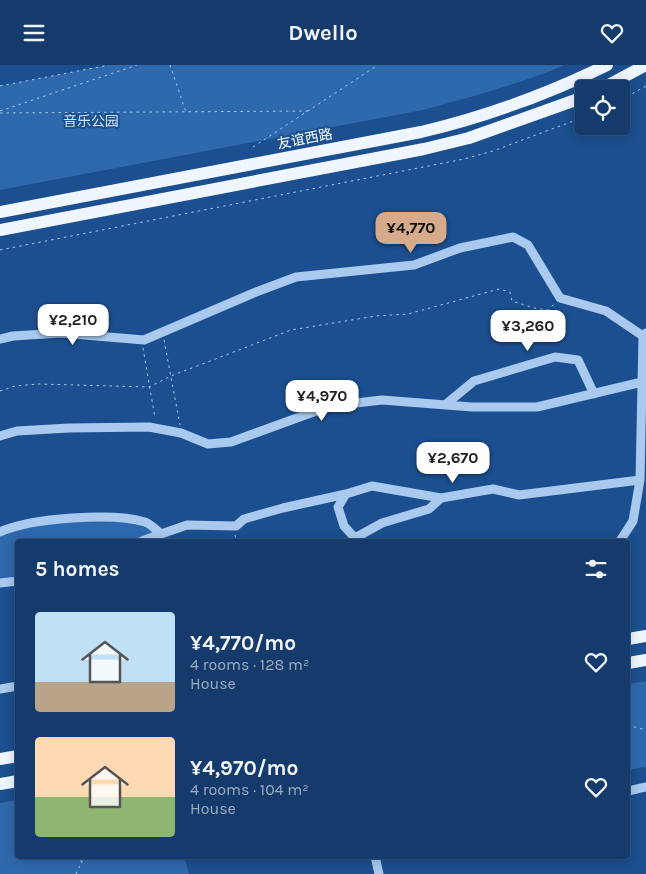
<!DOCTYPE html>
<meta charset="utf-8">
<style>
:root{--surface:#143b6b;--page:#214673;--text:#f1f3f6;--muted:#9dadc1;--line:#33557e;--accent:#d6ab8b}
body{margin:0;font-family:Karla,"Noto Sans SC",sans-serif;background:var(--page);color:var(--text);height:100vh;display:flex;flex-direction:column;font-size:19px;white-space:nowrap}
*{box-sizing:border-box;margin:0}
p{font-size:16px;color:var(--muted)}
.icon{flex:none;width:28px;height:28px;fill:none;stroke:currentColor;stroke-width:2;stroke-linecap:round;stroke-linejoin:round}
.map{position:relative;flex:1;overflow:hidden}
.drawer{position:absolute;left:15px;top:474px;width:615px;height:320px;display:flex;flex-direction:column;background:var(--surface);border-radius:5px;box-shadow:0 2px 12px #0003,0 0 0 1px var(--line)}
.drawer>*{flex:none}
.controls{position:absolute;left:575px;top:15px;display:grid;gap:10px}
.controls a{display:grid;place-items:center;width:55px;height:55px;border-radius:5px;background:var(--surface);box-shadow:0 2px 12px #0003,0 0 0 1px var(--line);font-size:25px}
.price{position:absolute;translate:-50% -42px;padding:0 11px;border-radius:10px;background:#fff;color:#222;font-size:16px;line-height:32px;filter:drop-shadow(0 1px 2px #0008)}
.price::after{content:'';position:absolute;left:50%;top:30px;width:15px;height:11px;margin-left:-8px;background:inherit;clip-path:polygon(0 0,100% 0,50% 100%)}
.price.active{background:var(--accent);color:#111}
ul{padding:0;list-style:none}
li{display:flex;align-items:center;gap:15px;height:125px;padding:0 20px}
li span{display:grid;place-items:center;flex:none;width:140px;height:100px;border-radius:5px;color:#555}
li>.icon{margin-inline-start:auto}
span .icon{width:60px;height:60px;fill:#fffc;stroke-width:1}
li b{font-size:21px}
h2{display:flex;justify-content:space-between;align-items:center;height:60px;padding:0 20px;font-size:21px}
header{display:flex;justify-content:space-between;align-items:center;height:65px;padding:0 20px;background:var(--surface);font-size:22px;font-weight:700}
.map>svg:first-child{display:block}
.green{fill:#2e69ad}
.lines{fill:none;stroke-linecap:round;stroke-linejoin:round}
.path{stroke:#a9c9ee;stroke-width:1;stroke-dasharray:2.5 4;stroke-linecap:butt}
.minor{stroke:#a9c9ee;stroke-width:9}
.major{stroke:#f0f6ff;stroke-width:12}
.labels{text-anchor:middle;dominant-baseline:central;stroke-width:4;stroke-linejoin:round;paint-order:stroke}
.park-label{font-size:14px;fill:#cfe3fa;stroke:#1b4f8f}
.street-label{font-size:14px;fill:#fff;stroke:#1b4f8f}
</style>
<header><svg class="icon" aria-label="menu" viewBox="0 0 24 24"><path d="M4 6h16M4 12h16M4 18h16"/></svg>Dwello<svg class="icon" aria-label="heart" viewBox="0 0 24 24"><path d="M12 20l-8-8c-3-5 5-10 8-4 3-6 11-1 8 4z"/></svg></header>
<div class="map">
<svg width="646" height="809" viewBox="0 0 646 809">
<rect width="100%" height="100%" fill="#1b4f8f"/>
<path class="green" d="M 109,0 L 565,0 C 519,19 472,32 423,45 L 0,125 L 0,21 Z
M 61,454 L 147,457 L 161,469 L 142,476 L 18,476 L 17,516 L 0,518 L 0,467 Z
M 646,616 L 646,702 L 628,705 L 628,619 Z
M 17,735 L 18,791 L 197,791 L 185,794 L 189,809 L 0,809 L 0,738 Z"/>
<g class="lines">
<path class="path" d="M 170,0 L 186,47
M 0,21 L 109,0
M 621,35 L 646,21
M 0,46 L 137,0
M 0,48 L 308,46
M 253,82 L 378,0
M 0,185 L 464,94 L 493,86 L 584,52
M 164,275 L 180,360
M 143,283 L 155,353
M 0,326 L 15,321 L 38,319 L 149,322 L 171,311 L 291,265 L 376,251 L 408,249 L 499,224 L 510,227 L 512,236 L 534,243 L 548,245 L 554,239
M 235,470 L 236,476
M 628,663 L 631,661 L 646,665
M 81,798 L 88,791
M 76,809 L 81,798 L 81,791"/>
<path class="minor" d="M 0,274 L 13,271 L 61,268 L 144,275 L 256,227 L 296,212 L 414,200 L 460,183 L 513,172 L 528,180 L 560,233 L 606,246 L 643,271
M 445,340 L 474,316 L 555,292 L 578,295 L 594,329
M 0,371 L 17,366 L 69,363 L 149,362 L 181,368 L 208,379 L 231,377 L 330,341 L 382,335 L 472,342 L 537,342 L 642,317
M 0,467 C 30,453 114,447 145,457 C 151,459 156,465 161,469 L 187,460 L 236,461 L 244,454 L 283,443 L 346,429
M 355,473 L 382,458 L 429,444 L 441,433
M 142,476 L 161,469
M 356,476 L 355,473 L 344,461 L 338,442 L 346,429 L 372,421 L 441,433 L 493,424 L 519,430 L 640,415
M 620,476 L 633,456 L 640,415 L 643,271 L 646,268
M 0,518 L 18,516
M 0,624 L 18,621
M 628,726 L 646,722
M 375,791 L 379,809"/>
<path class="major" d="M 601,24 L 646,0
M 0,147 L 421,67 C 484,52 548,29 607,0
M 0,165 L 424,84 L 469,73 L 584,32
M 628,574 L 646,571
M 628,598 L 646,595
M 0,694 L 18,691
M 0,719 L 18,716"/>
</g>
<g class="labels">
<g class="park-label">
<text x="91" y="56">音乐公园</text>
</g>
<g class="street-label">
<text transform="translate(305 74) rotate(-11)">友谊西路</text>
</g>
</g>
</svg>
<div class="controls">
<a><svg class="icon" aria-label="locate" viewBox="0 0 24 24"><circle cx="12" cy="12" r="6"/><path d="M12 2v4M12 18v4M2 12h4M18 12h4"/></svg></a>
</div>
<b class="price active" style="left:411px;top:189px">¥4,770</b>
<b class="price" style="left:73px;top:281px">¥2,210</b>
<b class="price" style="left:528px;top:287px">¥3,260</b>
<b class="price" style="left:322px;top:357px">¥4,970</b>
<b class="price" style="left:453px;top:419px">¥2,670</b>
<section class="drawer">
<h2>5 homes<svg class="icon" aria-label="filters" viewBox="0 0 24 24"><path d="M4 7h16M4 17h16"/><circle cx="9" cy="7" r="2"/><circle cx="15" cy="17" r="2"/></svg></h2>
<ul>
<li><span style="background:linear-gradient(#bfe0f5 70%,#b9a48a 0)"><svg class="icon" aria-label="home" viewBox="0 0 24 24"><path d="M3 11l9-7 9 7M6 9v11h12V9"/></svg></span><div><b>¥4,770/mo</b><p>4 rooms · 128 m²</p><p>House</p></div><svg class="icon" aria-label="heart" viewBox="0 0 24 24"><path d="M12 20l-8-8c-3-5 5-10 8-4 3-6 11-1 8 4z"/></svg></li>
<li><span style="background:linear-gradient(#ffd9b3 60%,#8fb573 0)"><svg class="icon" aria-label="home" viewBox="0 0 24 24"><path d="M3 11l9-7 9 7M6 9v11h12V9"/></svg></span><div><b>¥4,970/mo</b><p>4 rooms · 104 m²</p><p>House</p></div><svg class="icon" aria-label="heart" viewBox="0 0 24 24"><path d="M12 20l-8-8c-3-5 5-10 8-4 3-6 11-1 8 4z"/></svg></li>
</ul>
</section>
</div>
